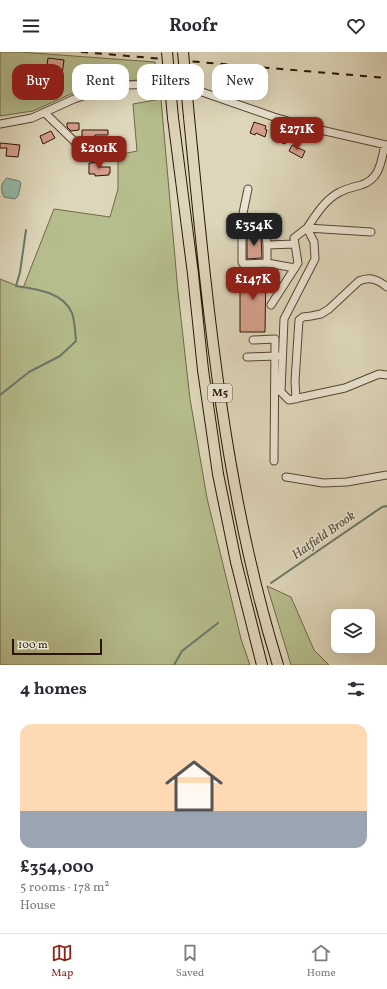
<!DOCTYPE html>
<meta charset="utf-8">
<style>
:root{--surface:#fff;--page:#f7f7f7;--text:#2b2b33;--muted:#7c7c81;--line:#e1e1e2;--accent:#8f2418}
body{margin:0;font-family:Vollkorn,serif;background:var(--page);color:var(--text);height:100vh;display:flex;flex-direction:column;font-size:15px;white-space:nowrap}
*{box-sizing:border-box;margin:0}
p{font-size:13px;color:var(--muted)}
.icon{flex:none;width:22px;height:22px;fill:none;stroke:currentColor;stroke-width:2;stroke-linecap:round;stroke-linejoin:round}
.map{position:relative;height:613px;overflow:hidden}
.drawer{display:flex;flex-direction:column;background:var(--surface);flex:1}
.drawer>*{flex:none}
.hud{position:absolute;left:12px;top:12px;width:363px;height:36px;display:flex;gap:8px}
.fabs{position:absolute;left:331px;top:557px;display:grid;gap:8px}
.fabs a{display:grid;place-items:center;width:44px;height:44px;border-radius:8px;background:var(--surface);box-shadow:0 4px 16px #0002;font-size:20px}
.scale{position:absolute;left:12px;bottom:10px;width:90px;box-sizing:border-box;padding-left:4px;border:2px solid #291405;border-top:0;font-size:11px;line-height:14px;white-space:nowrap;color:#291405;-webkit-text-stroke:3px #eae4d2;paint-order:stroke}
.price{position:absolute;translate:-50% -34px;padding:0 9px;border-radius:8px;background:var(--accent);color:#fff;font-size:13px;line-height:26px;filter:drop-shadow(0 1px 2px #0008)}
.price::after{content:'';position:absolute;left:50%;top:24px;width:12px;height:9px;margin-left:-6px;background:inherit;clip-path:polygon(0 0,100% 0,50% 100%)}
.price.selected{background:#222;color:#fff}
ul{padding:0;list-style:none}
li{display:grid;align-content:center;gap:8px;height:212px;padding:0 20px}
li+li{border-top:1px solid var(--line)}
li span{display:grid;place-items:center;height:124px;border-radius:12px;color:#555}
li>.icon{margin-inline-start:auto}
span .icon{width:72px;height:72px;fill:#fffc;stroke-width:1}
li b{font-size:17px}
h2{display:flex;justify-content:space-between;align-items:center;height:48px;padding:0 20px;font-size:17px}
.tag{padding:0 14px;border-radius:12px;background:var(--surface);box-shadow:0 4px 16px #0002;font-size:14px;line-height:36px}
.tag.selected{background:var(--accent);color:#fff}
header{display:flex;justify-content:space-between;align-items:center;height:52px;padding:0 20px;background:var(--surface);font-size:18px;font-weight:700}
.dock{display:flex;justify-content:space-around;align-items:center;height:56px;border-top:1px solid var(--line);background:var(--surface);font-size:11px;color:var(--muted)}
.dock a{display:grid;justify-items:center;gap:2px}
.dock .selected{color:var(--accent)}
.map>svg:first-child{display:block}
.green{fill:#b6bd8c;stroke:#706848}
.water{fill:#94baaa;stroke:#697868}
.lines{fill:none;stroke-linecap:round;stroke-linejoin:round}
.stream{stroke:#697868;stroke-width:2}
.building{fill:#d6a08d;stroke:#291405}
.minor-casing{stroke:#564432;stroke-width:9}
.highway-casing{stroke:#291405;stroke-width:12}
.minor{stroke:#eae4d2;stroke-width:7}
.highway{stroke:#ded6ba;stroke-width:10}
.rail{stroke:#291405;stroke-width:2;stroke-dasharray:7 7;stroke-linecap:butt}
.highway-bridge-casing{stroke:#291405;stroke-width:12;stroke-linecap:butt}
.highway-bridge{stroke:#ded6ba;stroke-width:10}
.labels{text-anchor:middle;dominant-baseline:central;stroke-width:3;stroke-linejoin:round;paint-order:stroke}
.shield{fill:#eae4d2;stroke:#635242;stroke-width:1}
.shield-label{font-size:11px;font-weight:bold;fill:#291405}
.water-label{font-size:13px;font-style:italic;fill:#4e4e3f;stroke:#eae4d2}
</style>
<header><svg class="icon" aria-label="menu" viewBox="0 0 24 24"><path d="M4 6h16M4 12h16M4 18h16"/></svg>Roofr<svg class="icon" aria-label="heart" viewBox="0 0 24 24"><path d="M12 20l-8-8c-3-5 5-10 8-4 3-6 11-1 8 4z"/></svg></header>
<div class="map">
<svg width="387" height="613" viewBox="0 0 387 613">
<rect width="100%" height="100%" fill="#ded6ba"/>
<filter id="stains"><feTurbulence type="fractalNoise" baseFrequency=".005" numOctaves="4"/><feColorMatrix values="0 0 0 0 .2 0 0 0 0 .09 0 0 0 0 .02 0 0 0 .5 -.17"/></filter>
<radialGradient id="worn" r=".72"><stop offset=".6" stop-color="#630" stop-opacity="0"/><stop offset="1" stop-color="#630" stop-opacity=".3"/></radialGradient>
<path class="green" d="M 0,0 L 19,0 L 155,10 L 156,26 L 91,33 L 33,59 L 0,64 Z
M 161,47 L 178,240 L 190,347 L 207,446 L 241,587 L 250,613 L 0,613 L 0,227 L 23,236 L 54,157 L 110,165 L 118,137 L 118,103 L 137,99 L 133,52 Z
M 267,534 L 291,545 L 314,598 L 329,613 L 291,613 Z"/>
<path class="water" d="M 7,126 L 19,129 L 21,131 L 18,144 L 15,147 L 4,145 C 0,138 1,130 7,126 Z"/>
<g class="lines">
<path class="stream" d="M 0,343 L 29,320 L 60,304 L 76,289 C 75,280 75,270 72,261 C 63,240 36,237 16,234 L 20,220 L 26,178
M 271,531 L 382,455 L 387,454
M 174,613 L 182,599 L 218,571"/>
</g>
<path class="building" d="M 48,6 L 64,8 L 62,23 L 46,21 Z
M 254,70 L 266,74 L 265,77 L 267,78 L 265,85 L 256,81 L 255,83 L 250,81 Z
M 67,71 L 79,71 L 79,78 L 71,79 L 67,75 Z
M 82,78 L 108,78 L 108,83 L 95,83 L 95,95 L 92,95 L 82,89 Z
M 276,78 L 289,84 L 285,92 L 275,88 L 277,84 L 274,83 Z
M 51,79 L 55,86 L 43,92 L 40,84 Z
M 0,91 L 20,93 L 18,105 L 6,104 L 7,96 L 0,96 Z
M 292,93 L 305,99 L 302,106 L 289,99 Z
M 100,110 L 100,115 L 110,115 L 110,121 L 109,121 L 109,123 L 95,124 L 95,122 L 89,122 L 89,111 Z
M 247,183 L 261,184 L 262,206 L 247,207 Z
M 240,219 L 266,219 L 265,280 L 240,280 Z"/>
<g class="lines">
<g class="minor-casing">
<path id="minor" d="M 45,61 L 75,90 L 90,100 L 93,100
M 0,72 L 32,66 L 74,47 L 107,36 L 128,33 L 157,32 L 199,39 L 274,65 L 312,76 L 387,93
M 385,93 C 381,110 380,127 361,133 C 353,135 345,137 338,141 C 324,149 316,163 307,176 L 314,190 L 315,207 L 284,267 L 281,340 L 289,348 L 345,336 L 379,322 L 387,323
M 248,137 L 242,166 L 242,210 L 243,212 L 267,211
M 242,178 L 263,179 L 266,182 L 267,193
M 295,216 L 267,211 L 267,193 L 295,192
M 271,253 L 298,211 L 294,186 L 307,176 L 371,180
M 253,288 L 275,287 L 274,409
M 247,305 L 278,304
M 296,347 L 295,329 L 299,268 L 303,265 L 311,264 L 321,262 L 329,257 L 359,229 C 371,224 378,228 387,235
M 286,425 L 323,431 L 347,430 L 387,423"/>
</g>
<g class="highway-casing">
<path id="highway" d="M 189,65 C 207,249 223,435 278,613
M 173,66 L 193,222 L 203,318 L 218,422 L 236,510 L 262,613"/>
</g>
<use href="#minor" class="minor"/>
<use href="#highway" class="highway"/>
<path class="rail" d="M 81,0 L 387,26"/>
<g class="highway-bridge-casing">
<path id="highway-bridge" d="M 167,0 L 173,66
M 183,0 L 189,65"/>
</g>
<use href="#highway-bridge" class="highway-bridge"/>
</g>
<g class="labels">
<rect class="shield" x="208" y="332" width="24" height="18" rx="3"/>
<g class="shield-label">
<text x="220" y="341">M5</text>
</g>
<g class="water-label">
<text transform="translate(324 484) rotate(-35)">Hatfield Brook</text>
</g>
</g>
<rect width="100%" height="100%" filter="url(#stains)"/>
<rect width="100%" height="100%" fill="url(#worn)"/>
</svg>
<div class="fabs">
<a><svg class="icon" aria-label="layers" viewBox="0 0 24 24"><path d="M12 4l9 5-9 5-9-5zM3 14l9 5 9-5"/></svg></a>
</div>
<div class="scale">100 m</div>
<b class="price" style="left:297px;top:99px">£271K</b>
<b class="price" style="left:99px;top:118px">£201K</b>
<b class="price selected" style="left:254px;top:195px">£354K</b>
<b class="price" style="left:253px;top:249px">£147K</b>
<div class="hud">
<a class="tag selected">Buy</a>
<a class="tag">Rent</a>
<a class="tag">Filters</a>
<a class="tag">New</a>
</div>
</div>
<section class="drawer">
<h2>4 homes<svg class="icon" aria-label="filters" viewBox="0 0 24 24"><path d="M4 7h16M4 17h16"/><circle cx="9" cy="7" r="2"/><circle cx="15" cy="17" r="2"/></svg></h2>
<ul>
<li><span style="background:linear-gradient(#ffd9b3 70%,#9aa5b1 0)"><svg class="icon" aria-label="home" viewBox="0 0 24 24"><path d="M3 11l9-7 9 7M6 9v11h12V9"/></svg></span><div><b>£354,000</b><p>5 rooms · 178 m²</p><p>House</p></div></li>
</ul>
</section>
<nav class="dock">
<a class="selected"><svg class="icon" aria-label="map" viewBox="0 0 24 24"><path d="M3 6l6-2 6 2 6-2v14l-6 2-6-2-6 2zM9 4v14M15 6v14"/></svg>Map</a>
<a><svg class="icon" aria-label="saved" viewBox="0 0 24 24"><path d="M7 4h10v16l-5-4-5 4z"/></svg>Saved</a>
<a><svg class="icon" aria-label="home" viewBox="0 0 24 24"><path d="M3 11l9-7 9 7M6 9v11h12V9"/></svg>Home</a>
</nav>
